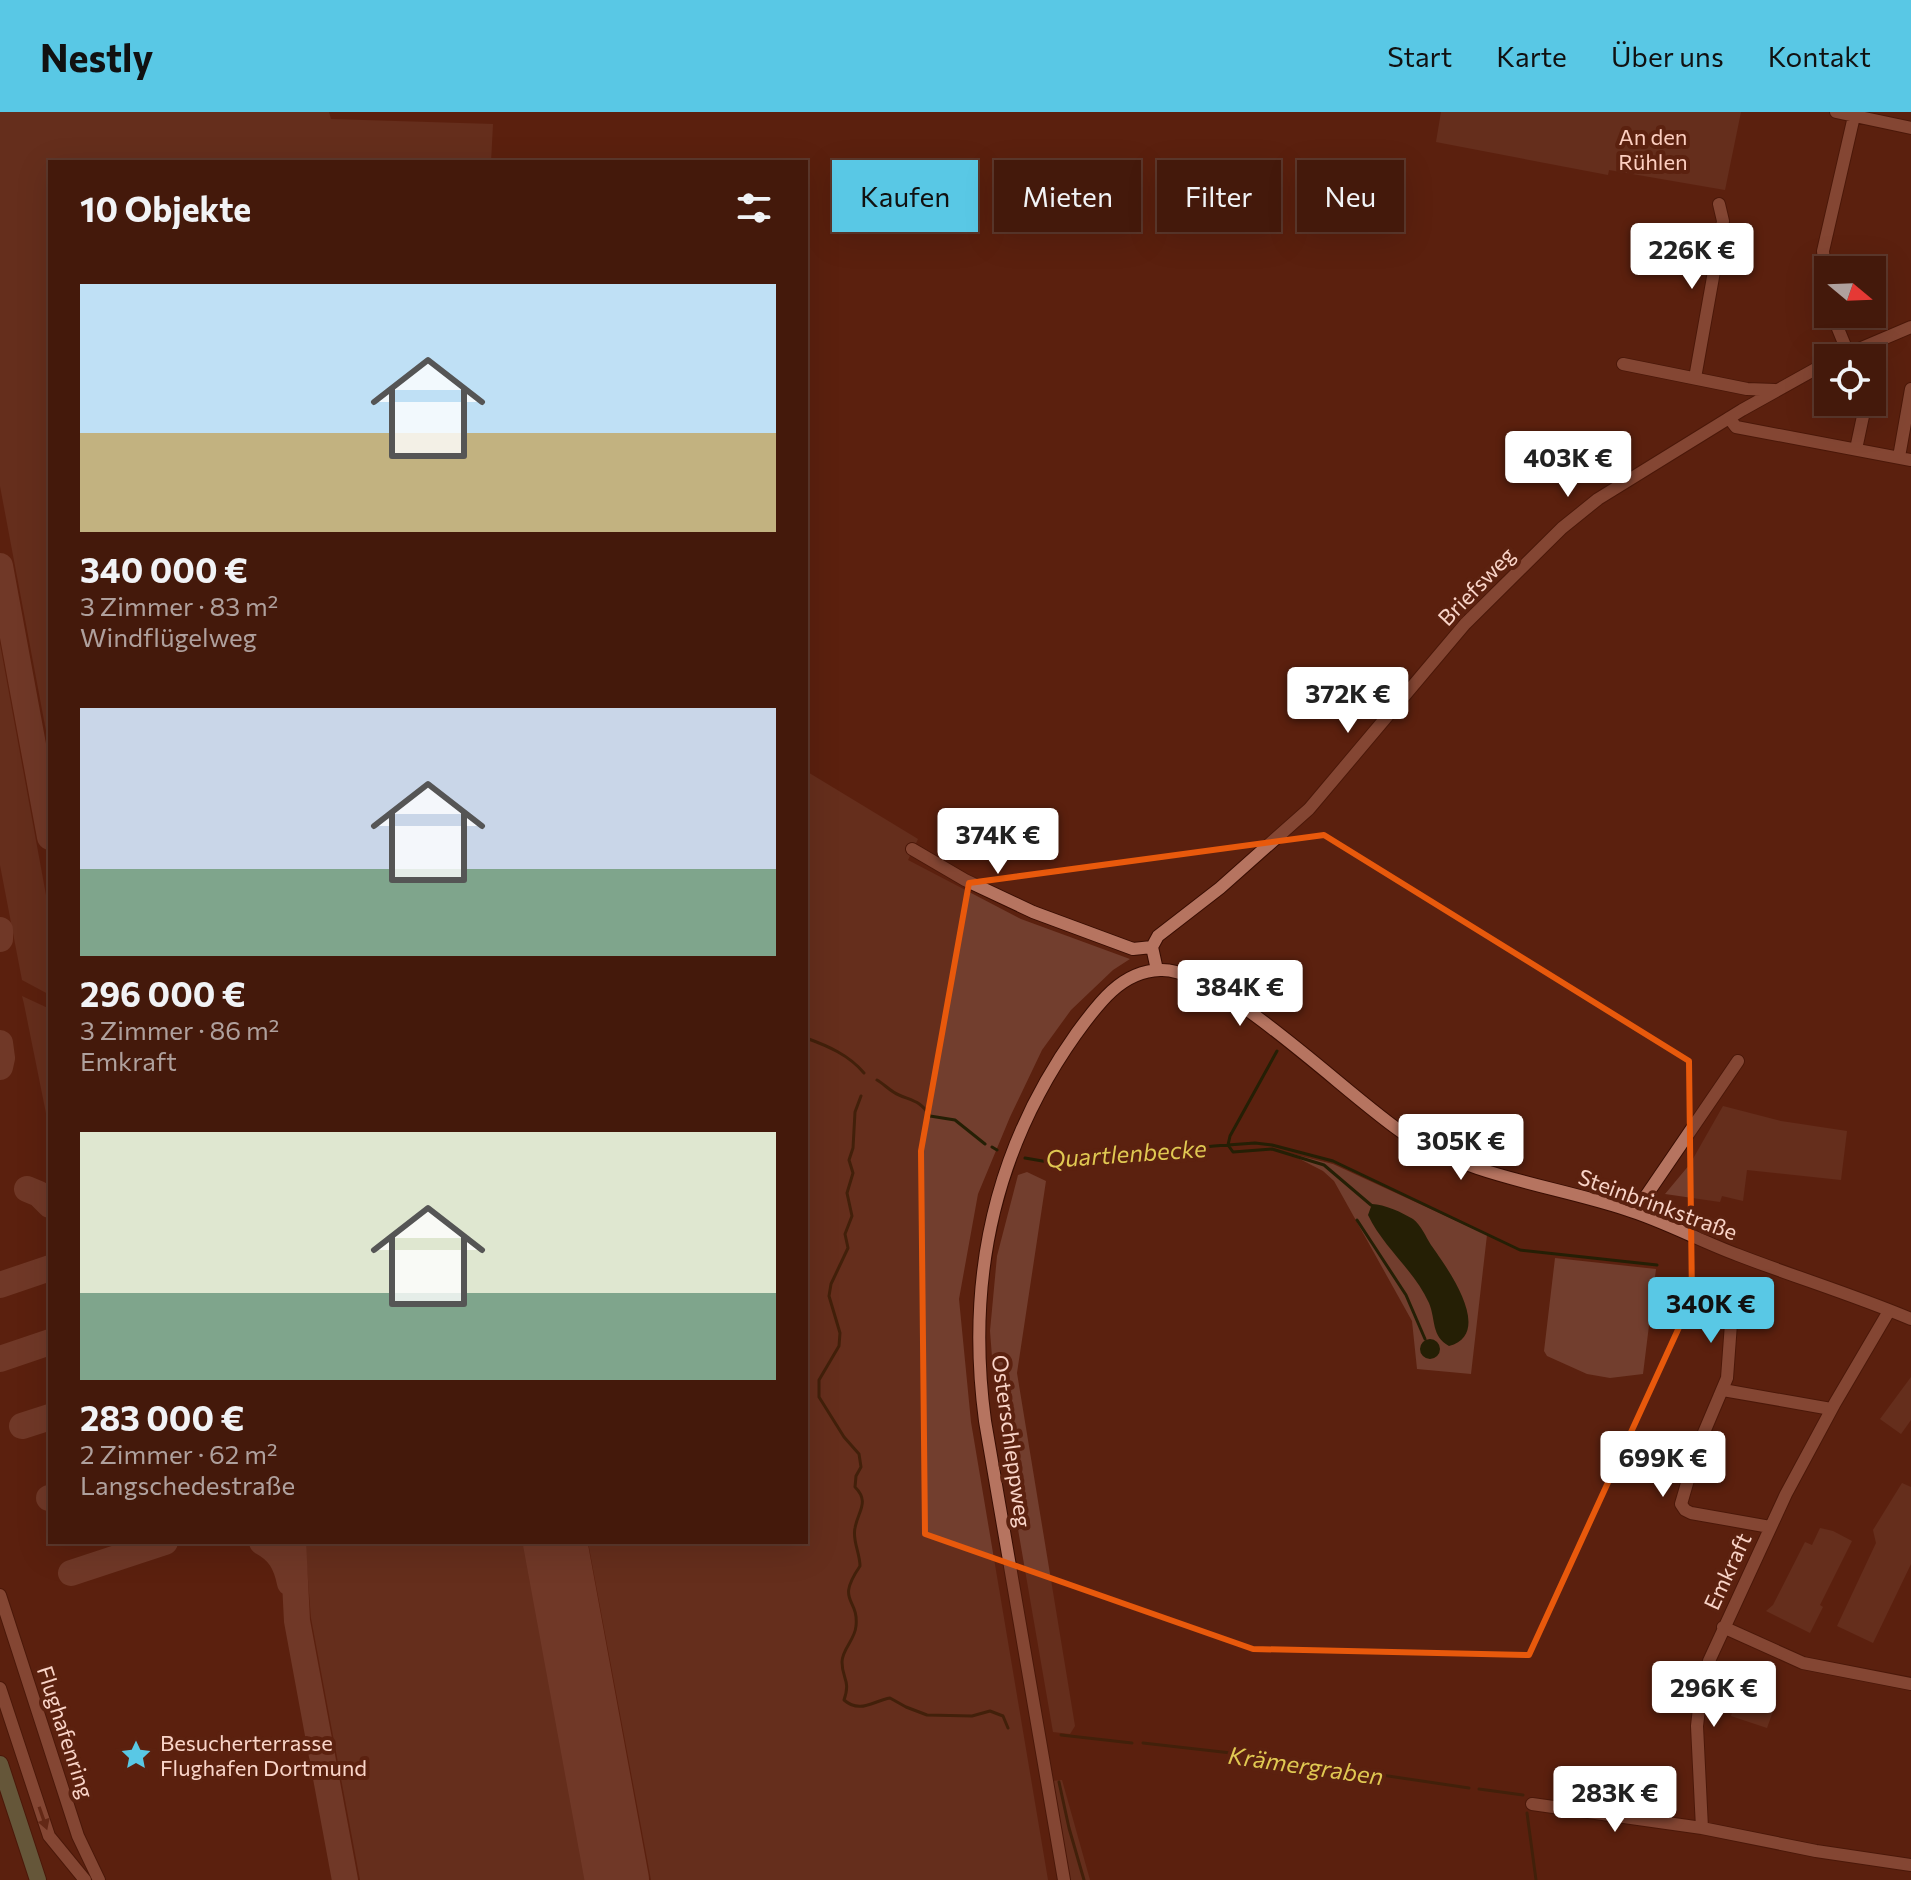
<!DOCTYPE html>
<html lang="de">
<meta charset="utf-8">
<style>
:root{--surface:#44190b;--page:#4e2619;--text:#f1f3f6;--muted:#afa09d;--line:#5c382c;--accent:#59c8e5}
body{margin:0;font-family:Commissioner,sans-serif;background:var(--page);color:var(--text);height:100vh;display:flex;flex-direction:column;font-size:30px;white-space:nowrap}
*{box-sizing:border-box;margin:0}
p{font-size:26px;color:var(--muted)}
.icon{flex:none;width:44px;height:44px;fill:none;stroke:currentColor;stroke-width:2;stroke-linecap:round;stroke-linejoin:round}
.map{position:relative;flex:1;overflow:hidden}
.panel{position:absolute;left:48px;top:48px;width:760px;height:1384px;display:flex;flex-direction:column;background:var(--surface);border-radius:0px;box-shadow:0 8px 32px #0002,0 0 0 2px var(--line)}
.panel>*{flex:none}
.hud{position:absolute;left:832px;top:48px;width:760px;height:72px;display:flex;gap:16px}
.needle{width:52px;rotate:109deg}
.buttons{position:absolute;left:1814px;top:144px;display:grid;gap:16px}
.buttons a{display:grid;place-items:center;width:72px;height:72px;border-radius:0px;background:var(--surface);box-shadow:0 8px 32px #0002,0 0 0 2px var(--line);font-size:40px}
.price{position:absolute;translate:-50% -68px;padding:0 18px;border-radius:8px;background:#fff;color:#222;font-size:26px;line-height:52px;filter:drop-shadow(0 2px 4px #0008)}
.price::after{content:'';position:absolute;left:50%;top:48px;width:24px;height:18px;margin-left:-12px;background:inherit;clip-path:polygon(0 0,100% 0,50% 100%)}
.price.current{background:var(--accent);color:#111}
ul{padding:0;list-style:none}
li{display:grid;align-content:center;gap:16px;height:424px;padding:0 32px}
li span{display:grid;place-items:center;height:248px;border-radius:0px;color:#555}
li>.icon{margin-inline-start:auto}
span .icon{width:144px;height:144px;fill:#fffc;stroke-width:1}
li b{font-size:34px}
h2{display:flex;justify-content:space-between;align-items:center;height:96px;padding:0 32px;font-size:34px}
.pill{padding:0 28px;border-radius:0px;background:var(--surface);box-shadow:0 8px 32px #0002,0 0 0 2px var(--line);font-size:28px;line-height:72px}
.pill.current{background:var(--accent);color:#111}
header{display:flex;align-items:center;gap:48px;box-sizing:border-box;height:112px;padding:0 40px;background:var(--accent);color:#111}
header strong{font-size:38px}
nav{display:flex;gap:44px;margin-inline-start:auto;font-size:28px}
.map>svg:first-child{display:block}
.green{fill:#723e2e}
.water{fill:#251f05}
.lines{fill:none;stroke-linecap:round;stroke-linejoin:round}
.stream{stroke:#251f05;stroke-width:3}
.taxiway{stroke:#8a5646;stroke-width:26}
.runway{stroke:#8a5646;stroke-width:64}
.minor-casing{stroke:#380d02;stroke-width:14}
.major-casing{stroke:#380d02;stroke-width:18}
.minor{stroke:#b67460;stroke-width:12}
.major{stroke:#71976e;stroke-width:16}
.oneway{fill:#6d321f}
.marked{fill:none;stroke:#e8590c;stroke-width:6;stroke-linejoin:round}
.labels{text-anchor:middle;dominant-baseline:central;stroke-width:8;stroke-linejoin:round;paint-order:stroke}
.park-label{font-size:22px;fill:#fccec0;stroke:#5b210f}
.street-label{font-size:22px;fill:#f9d4c8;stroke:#5b210f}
.poi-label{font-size:22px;fill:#f9d4c8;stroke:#5b210f;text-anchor:start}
.water-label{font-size:24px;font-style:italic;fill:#e0c852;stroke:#5b210f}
</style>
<header>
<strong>Nestly</strong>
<nav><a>Start</a><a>Karte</a><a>Über uns</a><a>Kontakt</a></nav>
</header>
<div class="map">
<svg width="1911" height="1768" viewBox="0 0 1911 1768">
<rect width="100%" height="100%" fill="#5b210f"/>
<path class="green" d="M 0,0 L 329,0 L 331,7 L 493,12 L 491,50 L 50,50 L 50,640 L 0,374 Z
M 1441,0 L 1741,0 L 1725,78 L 1609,58 L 1608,63 L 1436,30 Z
M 0,532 L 50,805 L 50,883 L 22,868 L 0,753 Z
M 806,659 L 918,727 L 908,748 L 1021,807 L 1130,847 L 1113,858 L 1071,898 L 1042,938 L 1010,1005 L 978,1082 L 959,1187 L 971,1310 L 1048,1768 L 651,1768 L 588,1430 L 806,1430 Z
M 22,884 L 50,897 L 50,1021 L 24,892 Z
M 1723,994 L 1781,1009 L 1847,1019 L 1841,1068 L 1747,1058 L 1743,1089 L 1722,1084 L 1720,1090 L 1665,1082 L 1690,1052 Z
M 1288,1041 L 1333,1052 L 1487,1123 L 1471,1262 L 1417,1257 L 1412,1209 L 1334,1069 L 1323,1059 Z
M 1027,1060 L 1046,1069 L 1017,1261 L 1075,1614 L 1070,1622 L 1053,1620 L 995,1284 L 990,1219 L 997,1144 L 1018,1063 Z
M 1555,1146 L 1656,1157 L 1643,1262 L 1610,1266 L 1587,1262 L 1547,1244 L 1544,1239 Z
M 1911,1265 L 1911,1308 L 1901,1322 L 1880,1307 Z
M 1902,1371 L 1911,1375 L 1911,1452 L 1873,1531 L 1837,1514 L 1876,1431 L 1873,1418 Z
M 1820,1416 L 1833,1419 L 1852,1429 L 1820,1493 L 1823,1495 L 1810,1521 L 1766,1499 L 1773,1493 L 1805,1430 L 1812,1433 Z
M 305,1430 L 524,1430 L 586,1768 L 360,1768 L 311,1506 Z
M 1740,1575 L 1777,1588 L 1767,1616 L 1731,1604 Z
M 1062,1668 L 1090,1768 L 1068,1768 L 1052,1669 Z"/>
<path class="water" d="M 1372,1092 C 1384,1092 1403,1101 1413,1107 C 1421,1113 1426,1125 1431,1133 C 1445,1153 1496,1221 1449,1234 C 1431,1224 1436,1208 1429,1191 C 1414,1158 1383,1135 1368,1103 Z
M1420 1237a10 10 0 1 1 20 0a10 10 0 1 1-20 0Z"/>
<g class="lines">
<path class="stream" d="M 806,926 C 828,934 849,943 864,961
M 1277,939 L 1230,1024 L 1228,1033 L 1233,1040 L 1272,1037 L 1324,1053 L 1371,1093
M 877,968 C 884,972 891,980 899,983 C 913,989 921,989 930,1004 L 955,1008 L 985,1032
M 861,984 L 855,1000 L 853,1036 L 849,1048 L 853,1061 L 847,1081 L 852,1104 L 845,1122 L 848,1136 L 831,1172 L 829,1184 L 840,1221 L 839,1234 L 819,1268 L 819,1285 L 844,1325 L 859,1342 L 861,1355 L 856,1364 L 855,1375 C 870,1390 858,1399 855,1416 C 852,1428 860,1441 860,1454 C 835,1491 859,1485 856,1514 C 855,1528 842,1537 842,1550 C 842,1567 851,1568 844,1588 C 860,1602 873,1589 890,1586 L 906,1595 L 927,1603 L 972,1604 L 990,1599 L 1003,1604 L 1008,1616
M 992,1035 L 997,1038
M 1025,1046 L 1054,1051 L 1214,1034 L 1255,1031 L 1272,1033 L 1333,1049 L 1520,1138 L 1657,1153
M 1357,1108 L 1406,1183 L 1425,1227
M 1061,1623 L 1132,1631
M 1143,1631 L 1240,1642 L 1469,1676
M 1059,1670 L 1069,1716 L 1084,1768
M 1479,1677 L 1523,1683
M 1527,1701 L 1536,1768"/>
<path class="taxiway" d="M 0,454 L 50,725
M 0,818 L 0,827
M 0,931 L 2,946 L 0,955
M 27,1077 L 39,1082 L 50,1093
M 0,1173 L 50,1156
M 0,1247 L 50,1230
M 22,1314 L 50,1305
M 49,1386 L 50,1386
M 262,1430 C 279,1439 286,1451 290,1471
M 293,1430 L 297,1509 L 345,1768
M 71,1461 L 165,1430"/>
<path class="runway" d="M 555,1430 L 617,1768"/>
<g class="minor-casing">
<path id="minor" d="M 1836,0 L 1911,16
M 1828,188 L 1823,139 L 1855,0
M 1832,202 L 1848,241
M 1838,246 L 1911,215
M 1623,252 L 1747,277 L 1775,278
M 1872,257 L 1875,242
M 1695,266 L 1723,109 L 1719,92
M 1729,306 L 1736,315 L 1911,348
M 1856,337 L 1866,290
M 1899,345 L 1911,277
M 912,737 L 965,768 L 1033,800 L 1133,837 L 1152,835
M 1157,858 L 1152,835 L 1158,824 L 1220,776 L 1309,697 L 1465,512 L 1562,416 L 1598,387 L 1742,298 L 1828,250
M 1635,1100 L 1738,949
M 1727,1187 L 1732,1198 L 1727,1266 L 1697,1337 L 1681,1392 L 1685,1398 L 1691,1401 L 1770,1415
M 1723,1278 L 1831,1297
M 0,1483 L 78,1724 L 99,1768
M 1723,1515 L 1803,1551 L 1911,1572
M 0,1576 L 49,1724 L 85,1768
M 1532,1692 L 1702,1716 L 1816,1739 L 1911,1753
M 1702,1716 L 1697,1614 L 1701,1579 L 1709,1549 L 1786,1382 L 1835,1291 L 1889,1199
M 1064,1768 L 985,1309 C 966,1168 993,1039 1076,922 C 1097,893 1121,859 1160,858 C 1220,855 1350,987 1406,1023 C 1472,1065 1551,1073 1625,1097 C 1664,1109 1700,1129 1738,1143 C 1795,1165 1854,1183 1911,1207"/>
</g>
<g class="major-casing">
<path id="major" d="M 0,1652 L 38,1768"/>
</g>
<use href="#minor" class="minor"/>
<use href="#major" class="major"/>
</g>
<defs><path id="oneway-solid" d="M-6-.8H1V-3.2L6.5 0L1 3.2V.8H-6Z" transform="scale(2)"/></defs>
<use class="oneway" href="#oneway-solid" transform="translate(43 1706) rotate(71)"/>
<path d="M0 0H1911V1768H0ZM 1324,723 L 1689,949 L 1692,1187 L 1529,1543 L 1253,1537 L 925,1422 L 921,1039 L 969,771 Z" fill="#5b210f" fill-opacity=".55" fill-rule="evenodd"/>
<path class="marked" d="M 1324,723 L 1689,949 L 1692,1187 L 1529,1543 L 1253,1537 L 925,1422 L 921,1039 L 969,771 Z"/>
<defs>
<g id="sight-bare" transform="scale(2.4)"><path d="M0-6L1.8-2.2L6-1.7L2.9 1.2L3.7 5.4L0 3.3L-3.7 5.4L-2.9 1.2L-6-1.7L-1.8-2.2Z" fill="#59c8e5" stroke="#5b210f" stroke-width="2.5" paint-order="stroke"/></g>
</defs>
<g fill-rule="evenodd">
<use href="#sight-bare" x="136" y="1643"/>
</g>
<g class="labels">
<g class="park-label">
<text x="1653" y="24">An den<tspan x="1653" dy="25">Rühlen</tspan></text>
</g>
<g class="street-label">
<text transform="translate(1476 474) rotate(-46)">Briefsweg</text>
<text transform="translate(1658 1092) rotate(20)">Steinbrinkstraße</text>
<text transform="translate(1012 1329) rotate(82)">Osterschleppweg</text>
<text transform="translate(1727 1459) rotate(-65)">Emkraft</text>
<text transform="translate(66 1620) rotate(72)">Flughafenring</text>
</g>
<g class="poi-label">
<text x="160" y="1630">Besucherterrasse<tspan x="160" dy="25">Flughafen Dortmund</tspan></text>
</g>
<g class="water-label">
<text transform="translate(1126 1041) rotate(-4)">Quartlenbecke</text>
<text transform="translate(1306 1653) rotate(8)">Krämergraben</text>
</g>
</g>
</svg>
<div class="buttons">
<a><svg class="needle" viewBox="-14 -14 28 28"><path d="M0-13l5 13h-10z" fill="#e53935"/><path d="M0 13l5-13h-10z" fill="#afa09d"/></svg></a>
<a><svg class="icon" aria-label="locate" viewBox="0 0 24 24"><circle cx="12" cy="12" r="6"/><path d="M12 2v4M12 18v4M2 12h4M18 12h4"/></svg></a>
</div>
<b class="price" style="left:1692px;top:179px">226K €</b>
<b class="price" style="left:1568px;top:387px">403K €</b>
<b class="price" style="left:1348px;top:623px">372K €</b>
<b class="price" style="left:998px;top:764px">374K €</b>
<b class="price" style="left:1240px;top:916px">384K €</b>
<b class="price" style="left:1461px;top:1070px">305K €</b>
<b class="price current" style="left:1711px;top:1233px">340K €</b>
<b class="price" style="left:1663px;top:1387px">699K €</b>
<b class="price" style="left:1714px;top:1617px">296K €</b>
<b class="price" style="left:1615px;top:1722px">283K €</b>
<div class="hud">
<a class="pill current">Kaufen</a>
<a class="pill">Mieten</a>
<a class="pill">Filter</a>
<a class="pill">Neu</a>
</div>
<section class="panel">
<h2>10 Objekte<svg class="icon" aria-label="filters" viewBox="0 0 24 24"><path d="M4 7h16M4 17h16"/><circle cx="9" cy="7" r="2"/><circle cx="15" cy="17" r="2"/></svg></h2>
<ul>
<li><span style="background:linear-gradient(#bfe0f5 60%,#c2b280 0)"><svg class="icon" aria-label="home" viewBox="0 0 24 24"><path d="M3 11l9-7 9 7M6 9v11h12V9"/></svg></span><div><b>340 000 €</b><p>3 Zimmer · 83 m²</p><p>Windflügelweg</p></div></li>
<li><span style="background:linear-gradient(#c9d6e8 65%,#7fa58c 0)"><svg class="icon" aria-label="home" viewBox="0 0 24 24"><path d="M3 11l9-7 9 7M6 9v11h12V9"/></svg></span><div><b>296 000 €</b><p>3 Zimmer · 86 m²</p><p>Emkraft</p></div></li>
<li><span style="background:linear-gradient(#dfe7d0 65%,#7fa58c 0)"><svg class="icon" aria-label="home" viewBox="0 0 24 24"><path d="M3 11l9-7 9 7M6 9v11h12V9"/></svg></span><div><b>283 000 €</b><p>2 Zimmer · 62 m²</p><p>Langschedestraße</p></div></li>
</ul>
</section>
</div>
